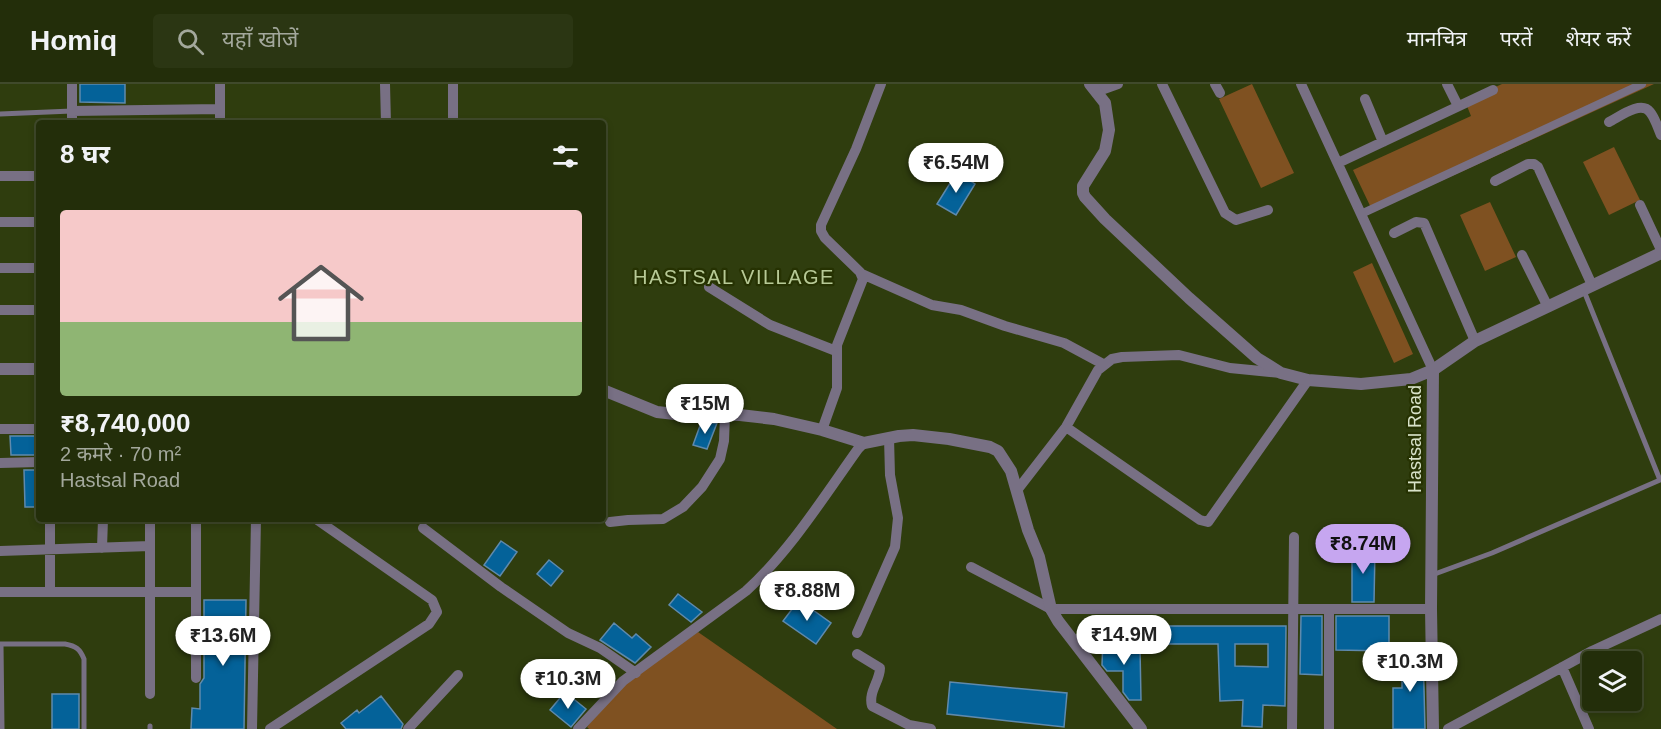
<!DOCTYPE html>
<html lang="hi">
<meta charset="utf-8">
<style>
:root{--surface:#232e0a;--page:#2b3613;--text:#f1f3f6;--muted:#a3a89c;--line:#404a2b;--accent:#c6a6f0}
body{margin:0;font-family:Arial,"Noto Sans Devanagari",sans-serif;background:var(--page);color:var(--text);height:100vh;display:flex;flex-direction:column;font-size:22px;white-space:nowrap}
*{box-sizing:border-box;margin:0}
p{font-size:20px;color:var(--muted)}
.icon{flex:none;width:33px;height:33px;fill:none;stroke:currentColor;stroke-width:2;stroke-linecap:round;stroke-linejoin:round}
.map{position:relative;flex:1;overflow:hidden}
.details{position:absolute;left:36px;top:36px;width:570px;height:402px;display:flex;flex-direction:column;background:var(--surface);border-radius:6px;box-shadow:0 3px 9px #0003,0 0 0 2px var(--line)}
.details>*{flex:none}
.buttons{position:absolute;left:1582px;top:567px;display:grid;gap:12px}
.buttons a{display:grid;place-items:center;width:60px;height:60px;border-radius:6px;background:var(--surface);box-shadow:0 3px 9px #0003,0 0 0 2px var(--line);font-size:30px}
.price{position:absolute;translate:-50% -51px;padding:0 14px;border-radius:21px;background:#fff;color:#222;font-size:20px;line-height:39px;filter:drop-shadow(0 2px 3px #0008)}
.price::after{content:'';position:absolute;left:50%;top:36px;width:18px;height:14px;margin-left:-9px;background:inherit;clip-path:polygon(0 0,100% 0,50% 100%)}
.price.active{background:var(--accent);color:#111}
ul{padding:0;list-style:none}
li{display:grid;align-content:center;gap:12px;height:318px;padding:0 24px}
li+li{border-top:2px solid var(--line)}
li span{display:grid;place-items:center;height:186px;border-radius:6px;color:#555}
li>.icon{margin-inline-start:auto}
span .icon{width:108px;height:108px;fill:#fffc;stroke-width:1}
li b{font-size:26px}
h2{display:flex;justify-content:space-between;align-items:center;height:72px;padding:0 24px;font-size:26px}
header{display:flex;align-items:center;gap:36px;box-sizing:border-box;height:84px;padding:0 30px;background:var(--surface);border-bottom:2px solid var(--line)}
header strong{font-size:28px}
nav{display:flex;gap:33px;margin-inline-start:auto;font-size:21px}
.search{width:420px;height:54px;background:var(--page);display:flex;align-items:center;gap:15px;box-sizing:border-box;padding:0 21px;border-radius:6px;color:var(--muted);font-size:22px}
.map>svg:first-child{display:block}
.green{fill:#7f5121}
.building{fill:#046299;stroke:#5f8aad;stroke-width:1.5;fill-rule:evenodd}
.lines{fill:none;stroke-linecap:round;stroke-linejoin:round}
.service{stroke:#787084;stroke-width:5}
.pedestrian{stroke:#787084;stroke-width:8}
.minor{stroke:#787084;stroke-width:10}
.tertiary{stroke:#787084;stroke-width:12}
.labels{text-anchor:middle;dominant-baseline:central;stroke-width:4.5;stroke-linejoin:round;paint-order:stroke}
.street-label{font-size:18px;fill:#d9e3ca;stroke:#263202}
.neighbourhood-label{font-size:20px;letter-spacing:1.5px;fill:#b7c996;stroke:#263202}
</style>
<header>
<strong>Homiq</strong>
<div class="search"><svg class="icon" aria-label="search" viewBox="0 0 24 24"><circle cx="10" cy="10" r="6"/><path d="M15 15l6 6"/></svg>यहाँ खोजें</div>
<nav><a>मानचित्र</a><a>परतें</a><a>शेयर करें</a></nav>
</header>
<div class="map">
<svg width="1661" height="645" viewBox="0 0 1661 645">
<rect width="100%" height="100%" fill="#2f3d0e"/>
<path class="green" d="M 1252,0 L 1294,89 L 1261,104 L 1219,15 Z
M 1502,0 L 1654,0 L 1373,128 L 1353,86 L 1471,32 L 1465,17 Z
M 1614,63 L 1640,116 L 1609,131 L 1583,78 Z
M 1490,118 L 1516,173 L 1485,187 L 1460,131 Z
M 1372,179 L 1413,270 L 1394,279 L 1353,188 Z
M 698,548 L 837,645 L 589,645 L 587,643 L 617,604 Z"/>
<path class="building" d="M 80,0 L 125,0 L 125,19 L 80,18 Z
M 957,88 L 975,100 L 956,131 L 937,120 Z
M 701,339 L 717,339 L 707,365 L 693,361 Z
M 10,352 L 39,352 L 39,371 L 11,371 Z
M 24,386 L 39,386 L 39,423 L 25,423 Z
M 501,457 L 517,468 L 500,492 L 484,481 Z
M 1352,465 L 1375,465 L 1374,518 L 1352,518 Z
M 549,476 L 563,487 L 551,502 L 537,490 Z
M 678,510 L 702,528 L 691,538 L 669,521 Z
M 204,516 L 246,516 L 244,645 L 191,645 L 192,624 L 200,625 L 200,600 L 204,594 Z
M 799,516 L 831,539 L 816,560 L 783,537 Z
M 1301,532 L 1322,532 L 1322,591 L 1300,590 Z
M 1336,532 L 1389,532 L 1389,567 L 1336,566 Z
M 614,539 L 632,554 L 636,550 L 651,563 L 635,579 L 600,556 Z
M 1168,542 L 1286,542 L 1285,622 L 1263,621 L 1262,643 L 1242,642 L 1243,616 L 1220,617 L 1218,560 L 1168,560 ZM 1235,560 L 1268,560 L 1268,583 L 1235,582 Z
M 1103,554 L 1120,555 L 1120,564 L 1140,564 L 1141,616 L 1129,616 L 1123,608 L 1123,587 L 1107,587 L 1102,581 Z
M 1402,565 L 1423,565 L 1425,645 L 1393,645 L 1393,604 L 1402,604 Z
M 950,598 L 1067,609 L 1064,643 L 947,630 Z
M 565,608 L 586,625 L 571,643 L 550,626 Z
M 52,610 L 79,610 L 79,645 L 52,645 Z
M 381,612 L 403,640 L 401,645 L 346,645 L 341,639 L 357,626 L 359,629 Z"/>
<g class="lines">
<path class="service" d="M 0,30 L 72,27
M 1432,491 L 1492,469 L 1660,396 L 1584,207
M 0,560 L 65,560 C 76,562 80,565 84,575 L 84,645
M 1,560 L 2,645
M 150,642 L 150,645"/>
<path class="pedestrian" d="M 1361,130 L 1642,0"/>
<path class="minor" d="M 385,0 L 386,39
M 453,0 L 453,39
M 1162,0 L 1225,129 L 1236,136 L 1268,126
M 1215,0 L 1220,9
M 1301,0 L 1433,286
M 1447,0 L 1458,22
M 1092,2 L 1104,5 L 1118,0
M 1365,15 L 1383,58
M 72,27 L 220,25
M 1609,38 C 1619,33 1641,16 1650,28 C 1655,34 1658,44 1661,51
M 72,39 L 72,0
M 220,39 L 220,0
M 1338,79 L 1493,6
M 0,92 L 39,92
M 1495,97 L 1528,80 L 1534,80 L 1538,83 L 1592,201
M 1640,121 L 1661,166
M 0,138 L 39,138
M 1394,149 L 1416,138 L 1424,139 L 1475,257
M 1522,171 L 1548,223
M 0,184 L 39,184
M 862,190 L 932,221 L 961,226 L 1005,242 L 1064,259 L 1103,280
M 709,203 L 770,241 L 836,267
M 0,226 L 39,226
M 1066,343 L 1200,436 L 1208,438 L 1308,296
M 0,345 L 39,345
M 822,346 L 837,304 L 837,261 L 863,195 L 860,188 L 825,154 L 821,147 L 821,141 L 856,65 L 881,0
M 0,379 L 39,378
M 1018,405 L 1066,343 L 1098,286 L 1112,275 L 1122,273 L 1179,271 L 1230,284 L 1281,289
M 50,435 L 50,508
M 150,435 L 150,610
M 610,438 L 628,436 L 663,435 L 683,423 L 702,403 L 720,375 L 724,357 L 725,330
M 423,444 L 501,503 L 568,549 L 600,564 L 636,589
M 102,464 L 103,435
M 0,467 L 150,462
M 971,483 L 1051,525 L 1431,525
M 0,508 L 196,508
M 857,549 L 895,463 L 898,434 L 890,391 L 889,354
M 857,570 L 880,584 C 880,597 868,608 872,622 L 909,641 L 931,645
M 1562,583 L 1589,645
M 196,594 L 196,435
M 252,645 L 256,435
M 270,645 L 429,540 L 437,528 L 432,516 L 316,435
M 408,645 L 458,591
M 578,645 L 623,597 L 746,507 C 790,467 823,414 858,365 L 864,359
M 1292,645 L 1294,453
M 1329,645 L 1329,525
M 1448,645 L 1592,567 L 1661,535"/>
<path class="tertiary" d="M 1090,0 L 1105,19 L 1109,46 L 1105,67 L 1083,102 L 1083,109 L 1085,113 L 1105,135 L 1189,214 L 1257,274 L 1281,289 L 1308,296 L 1361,300 L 1411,295 L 1433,286 L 1475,257 L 1661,169
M 0,285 L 39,285
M 603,306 L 657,328 L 675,330 L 740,331 L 774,335 L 822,346 L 864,359 L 899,352 L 913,351 L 949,355 L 990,363 L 998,367 L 1011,387 L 1028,446 L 1039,473 L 1051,525 L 1058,537 L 1141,645
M 1433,645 L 1431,525 L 1433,286"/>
</g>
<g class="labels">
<g class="street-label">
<text transform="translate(1415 355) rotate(-90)">Hastsal Road</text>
</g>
<g class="neighbourhood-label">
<text x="734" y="193">HASTSAL VILLAGE</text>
</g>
</g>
</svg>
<div class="buttons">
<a><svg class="icon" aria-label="layers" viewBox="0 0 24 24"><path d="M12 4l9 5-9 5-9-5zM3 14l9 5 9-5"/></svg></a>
</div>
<b class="price" style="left:956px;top:110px">₹6.54M</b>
<b class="price" style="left:705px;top:351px">₹15M</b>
<b class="price active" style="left:1363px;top:491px">₹8.74M</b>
<b class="price" style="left:807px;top:538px">₹8.88M</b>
<b class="price" style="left:1124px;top:582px">₹14.9M</b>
<b class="price" style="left:223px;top:583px">₹13.6M</b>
<b class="price" style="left:1410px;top:609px">₹10.3M</b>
<b class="price" style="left:568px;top:626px">₹10.3M</b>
<section class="details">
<h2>8 घर<svg class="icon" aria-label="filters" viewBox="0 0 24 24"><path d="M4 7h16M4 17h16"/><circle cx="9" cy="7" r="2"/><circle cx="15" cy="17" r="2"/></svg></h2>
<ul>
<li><span style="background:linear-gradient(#f6c9c9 60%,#8fb573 0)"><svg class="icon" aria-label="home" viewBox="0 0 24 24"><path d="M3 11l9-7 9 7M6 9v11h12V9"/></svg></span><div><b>₹8,740,000</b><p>2 कमरे · 70 m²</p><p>Hastsal Road</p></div></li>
</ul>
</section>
</div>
